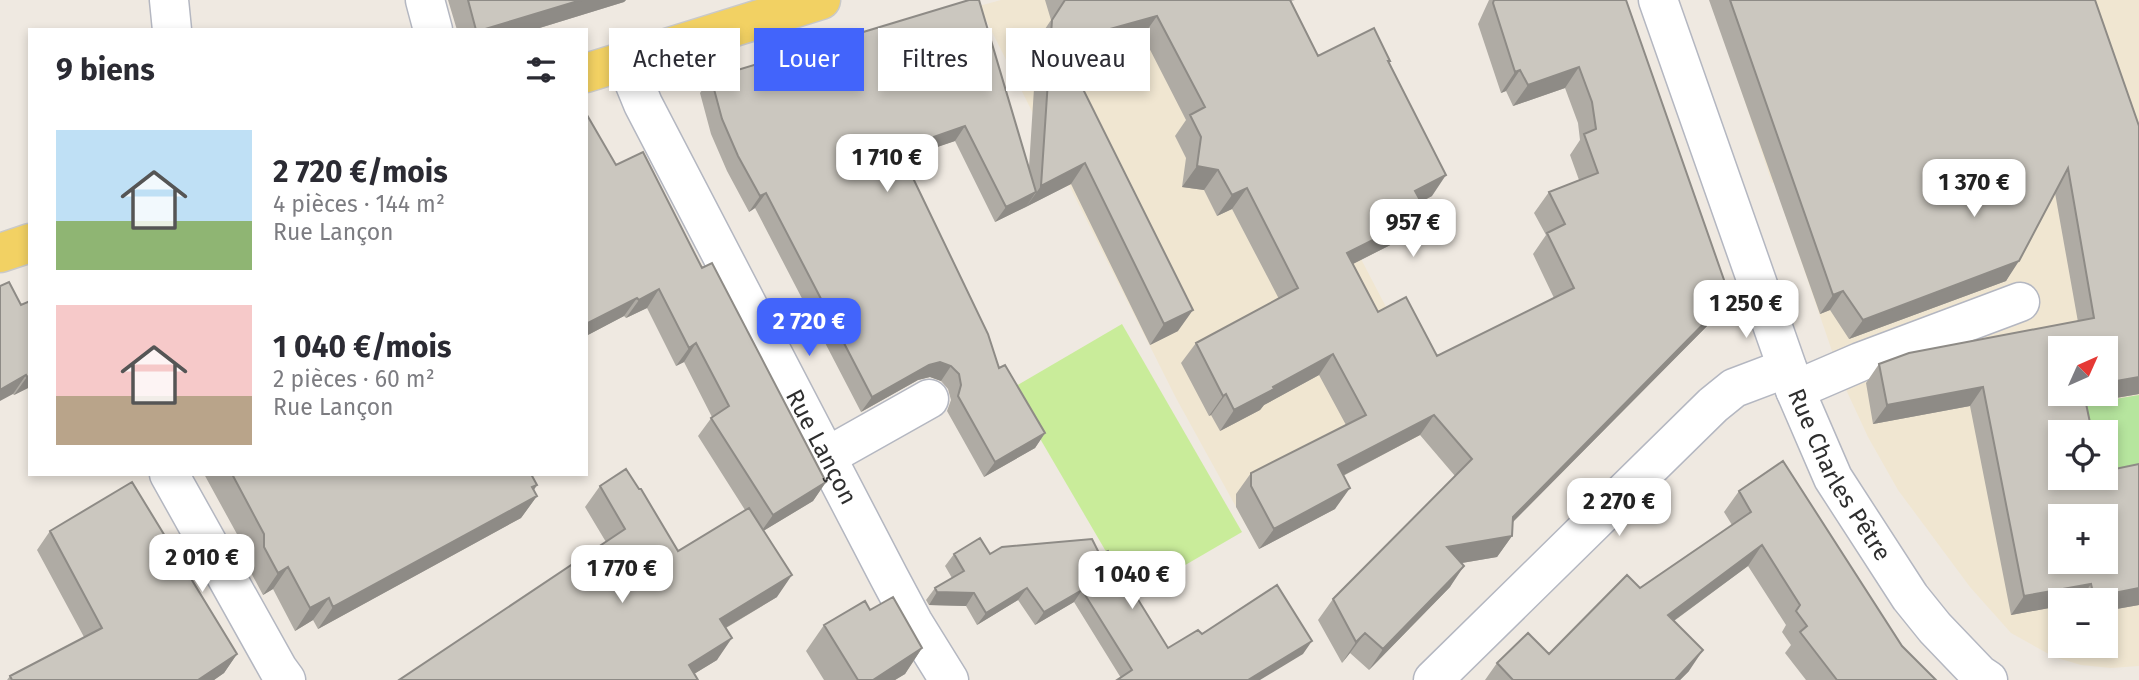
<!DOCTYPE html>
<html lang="fr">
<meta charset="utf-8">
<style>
:root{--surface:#fff;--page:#f2f2f3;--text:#2b2b33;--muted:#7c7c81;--accent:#4264fb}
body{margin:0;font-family:"Fira Sans",sans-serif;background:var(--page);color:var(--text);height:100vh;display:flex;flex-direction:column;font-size:26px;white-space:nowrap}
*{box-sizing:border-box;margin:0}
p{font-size:23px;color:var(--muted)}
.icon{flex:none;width:38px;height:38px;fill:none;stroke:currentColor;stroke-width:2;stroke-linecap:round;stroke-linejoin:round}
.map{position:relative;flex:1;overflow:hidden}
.drawer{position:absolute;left:28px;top:28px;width:560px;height:448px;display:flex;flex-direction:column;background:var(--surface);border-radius:0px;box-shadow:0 4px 10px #0003}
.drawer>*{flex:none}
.banner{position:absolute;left:609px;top:28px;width:665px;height:63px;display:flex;gap:14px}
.needle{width:46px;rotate:45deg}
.tools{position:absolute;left:2048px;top:336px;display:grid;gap:14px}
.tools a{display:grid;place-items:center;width:70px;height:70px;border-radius:0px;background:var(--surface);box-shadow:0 4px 10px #0003;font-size:35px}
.price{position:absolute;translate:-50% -60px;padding:0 16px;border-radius:14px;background:#fff;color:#222;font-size:23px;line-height:46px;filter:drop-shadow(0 2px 4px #0008)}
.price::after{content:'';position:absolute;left:50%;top:42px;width:21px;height:16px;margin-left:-10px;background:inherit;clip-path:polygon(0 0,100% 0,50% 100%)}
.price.current{background:var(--accent);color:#fff}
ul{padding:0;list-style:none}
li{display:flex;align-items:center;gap:21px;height:175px;padding:0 28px}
li span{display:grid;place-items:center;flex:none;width:196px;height:140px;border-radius:0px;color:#555}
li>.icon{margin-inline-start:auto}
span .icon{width:84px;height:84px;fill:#fffc;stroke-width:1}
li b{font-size:30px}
h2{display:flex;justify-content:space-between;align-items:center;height:84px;padding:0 28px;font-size:30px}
.pill{padding:0 24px;border-radius:0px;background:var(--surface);box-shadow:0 4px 10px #0003;font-size:24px;line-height:63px}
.pill.current{background:var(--accent);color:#fff}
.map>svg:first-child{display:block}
.education{fill:#f0e6d1;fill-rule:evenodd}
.grass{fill:#b6e59e}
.pitch{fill:#c9ec9a}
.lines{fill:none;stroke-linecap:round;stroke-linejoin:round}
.minor-casing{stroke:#b4b7c1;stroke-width:41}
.major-casing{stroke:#c9c9c9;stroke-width:41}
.minor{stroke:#fff;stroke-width:38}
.major{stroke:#f2d163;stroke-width:38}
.wall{fill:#afaba4}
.shaded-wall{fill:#8e8b86}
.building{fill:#cbc7bf;stroke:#8e8b86;stroke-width:2;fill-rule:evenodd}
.labels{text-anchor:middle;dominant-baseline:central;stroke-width:6;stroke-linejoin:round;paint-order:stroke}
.street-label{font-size:24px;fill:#2e2e2e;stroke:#fff}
</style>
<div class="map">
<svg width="2139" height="680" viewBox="0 0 2139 680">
<rect width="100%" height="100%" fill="#efe9e1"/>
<path class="education" d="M 1001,0 L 1226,0 L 1446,422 L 1246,525 L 1176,398 L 979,6 Z
M 1711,0 L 2139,0 L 2139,666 L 2111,668 L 2081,665 L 2054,657 L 2011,633 L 1970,587 L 1898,490 L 1868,437 L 1843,383 L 1774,182 L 1772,183 ZM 2060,348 L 2105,348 L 2105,394 L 2060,394 ZM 2060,432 L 2105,432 L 2105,478 L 2060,478 ZM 2060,516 L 2105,516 L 2105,562 L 2060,562 ZM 2060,600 L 2105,600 L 2105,646 L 2060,646 Z"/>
<path class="grass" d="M 2067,394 L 2096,398 L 2097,402 L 2139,395 L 2139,481 L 2105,478 L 2105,432 L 2074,432 Z"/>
<path class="pitch" d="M 1122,324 L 1242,532 L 1132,596 L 1011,389 Z"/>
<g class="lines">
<g class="minor-casing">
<g id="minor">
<path d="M 169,0 L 172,30"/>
<path d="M 425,0 L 433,30"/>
<path id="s1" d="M 1658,0 L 1795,390 L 1833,478 L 1910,597 L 1935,628 L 1979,674 L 1988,680"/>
<path id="s2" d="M 625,60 L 643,104 L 889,577 L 913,622 L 949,680"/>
<path d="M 1795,390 L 1860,362 L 2020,302"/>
<path d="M 826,457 L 929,399"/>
<path d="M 169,474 L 278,669 L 286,680"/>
<path d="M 1433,680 L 1713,405 L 1734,388 L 1787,368"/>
</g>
</g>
<g class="major-casing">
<path id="major" d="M 586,73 L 821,0
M 0,253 L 30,243"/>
</g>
<use href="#minor" class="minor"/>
<use href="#major" class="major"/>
</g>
<path class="wall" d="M 448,0 L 626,0 L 624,2 L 533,30 L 457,30 Z
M 969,0 L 1029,167 L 1037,41 L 1051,20 L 1045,0 L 1295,0 L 1291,1 L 1318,56 L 1390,61 L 1389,62 L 1432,196 L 1421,202 L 1412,234 L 1353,264 L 1378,312 L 1437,356 L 1554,298 L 1533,254 L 1546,235 L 1534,213 L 1549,192 L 1579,180 L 1570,155 L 1580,140 L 1578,123 L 1565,88 L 1513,106 L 1506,91 L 1501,93 L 1478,24 L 1489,0 L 1626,0 L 1730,297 L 1715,318 L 1512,523 L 1512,536 L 1497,557 L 1462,563 L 1450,587 L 1369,670 L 1350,653 L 1342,663 L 1318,620 L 1333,599 L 1455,476 L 1420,435 L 1343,476 L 1335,509 L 1259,549 L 1236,507 L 1236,494 L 1251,473 L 1346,425 L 1319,375 L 1264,405 L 1260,410 L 1220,431 L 1211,415 L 1209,416 L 1181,363 L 1196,343 L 1279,299 L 1232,209 L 1217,216 L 1204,190 L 1182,187 L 1186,158 L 1175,136 L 1186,120 L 1143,36 L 1067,58 L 1178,331 L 1150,345 L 1071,184 L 995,222 L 955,141 L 903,158 L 999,368 L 1045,433 L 1035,448 L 984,477 L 947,411 L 951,400 L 948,389 L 941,381 L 930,377 L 918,380 L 861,412 L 755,208 L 749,212 L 727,171 L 711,134 L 700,93 L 711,78 Z
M 1709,0 L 2095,0 L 2139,394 L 2086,403 L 2060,432 L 2105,478 L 2139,464 L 2139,605 L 2105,611 L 2105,600 L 2060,600 L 2060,606 L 2011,615 L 1970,406 L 1873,424 L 1866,383 L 1879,364 L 2078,322 L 2055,193 L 2006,281 L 1849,339 L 1830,310 L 1820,314 Z
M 586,115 L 616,165 L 702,268 L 826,482 L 813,501 L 763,531 L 777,597 L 726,628 L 717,660 L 694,674 L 606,542 L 585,507 L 600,486 L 678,551 L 745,510 L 698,436 L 712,417 L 684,362 L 676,366 L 647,308 L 626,318 L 624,316 L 586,336 Z
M 21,305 L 30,387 L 14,395 L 13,394 Z
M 204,474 L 531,474 L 537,485 L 534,490 L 537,496 L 521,518 L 318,629 L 313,620 L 295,631 L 273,589 L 263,595 L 249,569 L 249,556 Z
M 1739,491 L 1902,646 L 1936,680 L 1806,680 L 1785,653 L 1791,645 L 1782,632 L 1786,625 L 1748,566 L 1674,621 L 1689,671 L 1680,680 L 1485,680 L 1497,663 L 1549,654 L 1640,588 L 1732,525 L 1724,512 Z
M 50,531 L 237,654 L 224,673 L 214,680 L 7,680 L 10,676 L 84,637 L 37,550 Z
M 954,554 L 1100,555 L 1168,648 L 1202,634 L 1303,654 L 1121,678 L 1074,602 L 1035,625 L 1018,600 L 977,625 L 966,606 L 929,605 L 926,600 L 935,588 L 952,578 L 945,566 Z
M 870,610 L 922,648 L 905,674 L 895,680 L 824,680 L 806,651 L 824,625 Z"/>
<path class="shaded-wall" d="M 581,0 L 626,0 L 624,2 L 533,30 L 482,30 Z
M 1157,16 L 1143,36 L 1049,63 L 1060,43 Z
M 1579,67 L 1565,88 L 1513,106 L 1528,85 Z
M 1520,70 L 1506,91 L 1501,93 L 1515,72 Z
M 965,126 L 955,141 L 888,164 L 899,149 Z
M 1085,163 L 1071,184 L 1026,207 L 1041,186 Z
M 1197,166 L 1218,170 L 1204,190 L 1182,187 Z
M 1446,175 L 1432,196 L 1401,212 L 1415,191 Z
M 1247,188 L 1232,209 L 1217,216 L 1232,195 Z
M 1036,192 L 1026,207 L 995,222 L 1006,207 Z
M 766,193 L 755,208 L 749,212 L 760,196 Z
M 1427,213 L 1412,234 L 1333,274 L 1347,253 Z
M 2019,261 L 2006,281 L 1849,339 L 1863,320 Z
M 659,289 L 647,308 L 626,318 L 639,300 Z
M 1843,291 L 1830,310 L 1820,314 L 1833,295 Z
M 1730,297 L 1715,318 L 1498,537 L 1513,517 Z
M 637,298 L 624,316 L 586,336 L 586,324 Z
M 1193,310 L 1178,331 L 1150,345 L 1164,324 Z
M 696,343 L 684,362 L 676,366 L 689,348 Z
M 1333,354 L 1319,375 L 1264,405 L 1260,410 L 1220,431 L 1234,410 L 1273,387 Z
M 940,362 L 951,366 L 941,381 L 930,377 L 918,380 L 861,412 L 872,397 L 929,365 Z
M 26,375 L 13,394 L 0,401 L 0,390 Z
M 30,375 L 30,387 L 14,395 L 27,377 Z
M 2139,377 L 2139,394 L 2069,406 L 2078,394 L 2105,394 L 2105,383 Z
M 1983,387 L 1970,406 L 1873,424 L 1887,405 Z
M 1226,394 L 1211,415 L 1209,416 L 1223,396 Z
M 1434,415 L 1420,435 L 1323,486 L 1338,465 Z
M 1045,433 L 1035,448 L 984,477 L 995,462 Z
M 826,482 L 813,501 L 760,533 L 773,515 Z
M 537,485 L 525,502 L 537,496 L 521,518 L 318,629 L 333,607 Z
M 1350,488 L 1335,509 L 1259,549 L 1274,529 Z
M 1512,536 L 1497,557 L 1432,568 L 1447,547 Z
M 1762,545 L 1748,566 L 1653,636 L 1668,615 Z
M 1464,566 L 1450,587 L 1369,670 L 1383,649 Z
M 288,567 L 273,589 L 263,595 L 278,573 Z
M 792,575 L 777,597 L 705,640 L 720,619 Z
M 2091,584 L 2080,600 L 2060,600 L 2060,606 L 2011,615 L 2024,596 Z
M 1027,588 L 1018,600 L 977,625 L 986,613 Z
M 2139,588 L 2139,605 L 2105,611 L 2105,600 L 2091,600 L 2094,597 Z
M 1082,590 L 1074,602 L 1035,625 L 1044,612 Z
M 937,592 L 974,593 L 966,606 L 929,605 Z
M 329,598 L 313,620 L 295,631 L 310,608 Z
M 1365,633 L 1350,653 L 1342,663 L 1356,642 Z
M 732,638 L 717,660 L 684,680 L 689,665 Z
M 1312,641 L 1303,654 L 1260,680 L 1248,680 Z
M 922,648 L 905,674 L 895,680 L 873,680 Z
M 1703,650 L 1689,671 L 1680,680 L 1675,680 Z
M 237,654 L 224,673 L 214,680 L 198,680 Z"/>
<path class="building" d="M 468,0 L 581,0 L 482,30 L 476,30 Z
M 969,0 L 979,0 L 1036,192 L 1006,207 L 965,126 L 899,149 L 988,334 L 999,368 L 1005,365 L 1045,433 L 995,462 L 958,396 L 961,385 L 959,374 L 951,366 L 940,362 L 929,365 L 872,397 L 766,193 L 760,196 L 738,156 L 722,119 L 711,78 Z
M 1065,0 L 1290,0 L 1318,56 L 1374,28 L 1390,61 L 1388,61 L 1446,175 L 1415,191 L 1427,213 L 1347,253 L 1378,312 L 1406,297 L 1437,356 L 1574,288 L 1547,233 L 1565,224 L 1549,192 L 1598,173 L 1584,134 L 1596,129 L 1592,102 L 1579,67 L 1528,85 L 1520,70 L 1515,72 L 1493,3 L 1494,0 L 1626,0 L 1730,297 L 1513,517 L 1512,536 L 1447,547 L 1464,566 L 1383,649 L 1365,633 L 1356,642 L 1333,599 L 1472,459 L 1434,415 L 1338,465 L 1350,488 L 1274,529 L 1251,486 L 1251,473 L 1366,415 L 1333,354 L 1273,387 L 1274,389 L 1234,410 L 1226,394 L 1223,396 L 1196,343 L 1298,288 L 1247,188 L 1232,195 L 1218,170 L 1197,166 L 1201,137 L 1190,115 L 1205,107 L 1157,16 L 1060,43 L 1193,310 L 1164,324 L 1085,163 L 1041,186 L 1052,20 Z
M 1730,0 L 2095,0 L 2139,126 L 2139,377 L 2105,383 L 2105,348 L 2060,348 L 2060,394 L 2084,394 L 2092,432 L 2060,432 L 2060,478 L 2105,478 L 2105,471 L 2139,464 L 2139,588 L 2094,597 L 2091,584 L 2024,596 L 1983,387 L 1887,405 L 1879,364 L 1909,353 L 2094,318 L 2068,168 L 2019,261 L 1863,320 L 1843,291 L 1833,295 ZM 2060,516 L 2105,516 L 2105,562 L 2060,562 Z
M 586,115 L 587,115 L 616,165 L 643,152 L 702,268 L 712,263 L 826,482 L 773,515 L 711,418 L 729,406 L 696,343 L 689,348 L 659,289 L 639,300 L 637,298 L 586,324 Z
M 9,282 L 21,305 L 30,301 L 30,375 L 27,377 L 26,375 L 0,390 L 0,286 Z
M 1783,461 L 1902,646 L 1936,680 L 1837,680 L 1800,632 L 1807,626 L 1796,611 L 1800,605 L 1762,545 L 1668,615 L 1703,650 L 1675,680 L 1513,680 L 1497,663 L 1528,633 L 1549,654 L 1627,575 L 1640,588 L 1751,512 L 1739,491 Z
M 626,469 L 639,489 L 641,489 L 678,551 L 749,508 L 792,575 L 720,619 L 732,638 L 689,665 L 698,680 L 399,680 L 625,529 L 600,486 Z
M 232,474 L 531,474 L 537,485 L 532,487 L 537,496 L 333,607 L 329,598 L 310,608 L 288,567 L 278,573 L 264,547 L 264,534 Z
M 132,482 L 237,654 L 198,680 L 12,680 L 10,676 L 102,628 L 50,531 Z
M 980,538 L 990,554 L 1002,547 L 1092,539 L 1100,555 L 1108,551 L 1168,648 L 1198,630 L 1202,634 L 1277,585 L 1312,641 L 1248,680 L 1117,680 L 1132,670 L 1082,590 L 1044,612 L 1027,588 L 986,613 L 974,593 L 937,592 L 935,588 L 964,571 L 954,554 Z
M 893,597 L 922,648 L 873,680 L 858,680 L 824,625 L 865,601 L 870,610 Z"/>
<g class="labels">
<g class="street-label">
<text stroke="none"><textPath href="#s2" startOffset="434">Rue Lançon</textPath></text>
<text stroke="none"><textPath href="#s1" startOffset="509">Rue Charles Pêtre</textPath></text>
</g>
</g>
</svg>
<div class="tools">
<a><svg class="needle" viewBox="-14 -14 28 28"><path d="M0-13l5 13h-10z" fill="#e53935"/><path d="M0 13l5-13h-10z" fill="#7c7c81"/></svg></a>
<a><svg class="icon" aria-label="locate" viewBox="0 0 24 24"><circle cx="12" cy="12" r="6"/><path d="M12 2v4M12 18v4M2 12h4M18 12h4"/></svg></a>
<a>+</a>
<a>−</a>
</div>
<b class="price" style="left:887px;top:194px">1 710 €</b>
<b class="price" style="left:1974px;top:219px">1 370 €</b>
<b class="price" style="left:1413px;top:259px">957 €</b>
<b class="price" style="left:1746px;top:340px">1 250 €</b>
<b class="price current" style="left:809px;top:358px">2 720 €</b>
<b class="price" style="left:1619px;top:538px">2 270 €</b>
<b class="price" style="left:202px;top:594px">2 010 €</b>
<b class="price" style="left:622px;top:605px">1 770 €</b>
<b class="price" style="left:1132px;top:611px">1 040 €</b>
<div class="banner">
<a class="pill">Acheter</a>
<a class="pill current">Louer</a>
<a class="pill">Filtres</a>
<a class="pill">Nouveau</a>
</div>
<section class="drawer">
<h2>9 biens<svg class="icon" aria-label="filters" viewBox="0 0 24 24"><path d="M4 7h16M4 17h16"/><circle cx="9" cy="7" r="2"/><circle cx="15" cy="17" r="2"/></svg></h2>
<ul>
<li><span style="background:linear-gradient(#bfe0f5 65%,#8fb573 0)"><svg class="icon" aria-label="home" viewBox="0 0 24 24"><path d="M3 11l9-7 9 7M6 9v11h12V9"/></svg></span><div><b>2 720 €/mois</b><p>4 pièces · 144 m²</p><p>Rue Lançon</p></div></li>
<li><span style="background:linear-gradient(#f6c9c9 65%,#b9a48a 0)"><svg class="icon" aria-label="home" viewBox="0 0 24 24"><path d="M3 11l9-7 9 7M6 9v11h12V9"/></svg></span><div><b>1 040 €/mois</b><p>2 pièces · 60 m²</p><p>Rue Lançon</p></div></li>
</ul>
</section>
</div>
